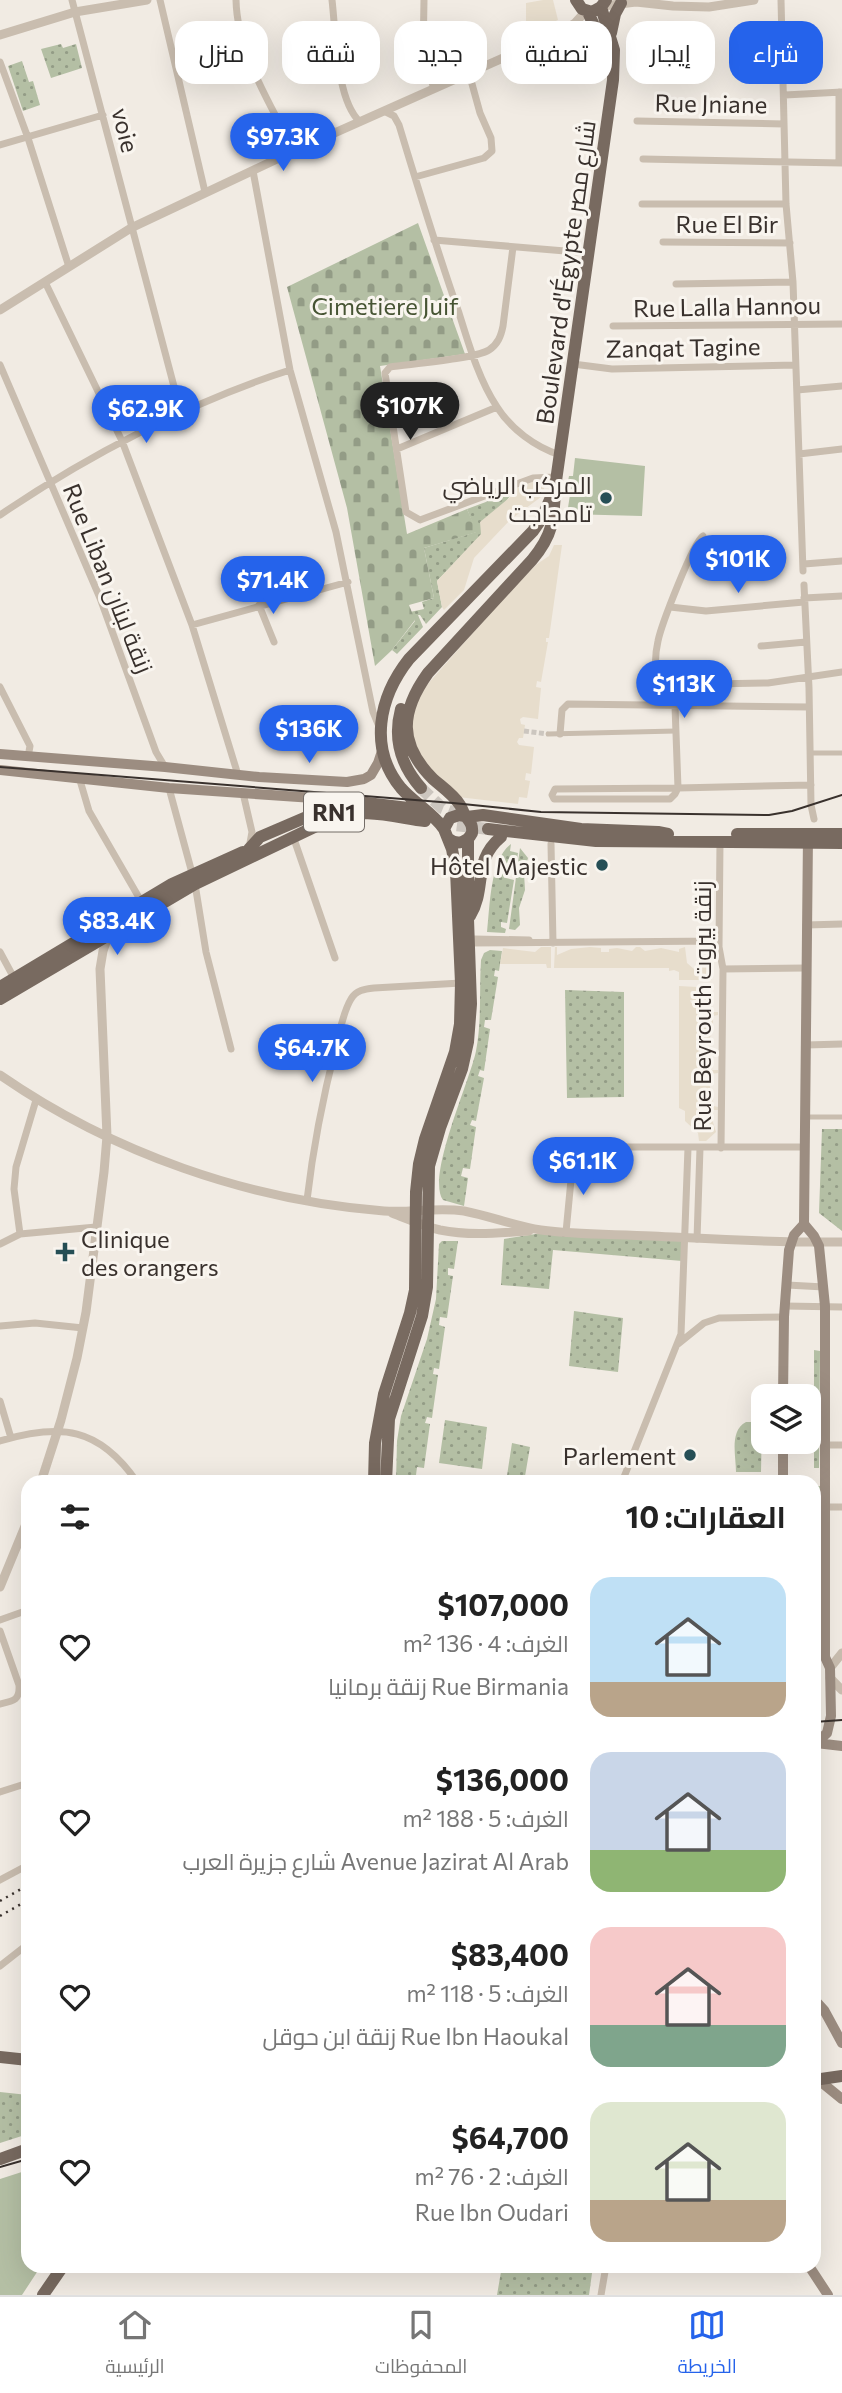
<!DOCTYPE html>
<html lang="ar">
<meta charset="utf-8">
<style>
:root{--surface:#fff;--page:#f2f2f2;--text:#222;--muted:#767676;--line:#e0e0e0;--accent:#2563eb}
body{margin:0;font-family:Commissioner,Cairo,sans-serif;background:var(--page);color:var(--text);direction:rtl;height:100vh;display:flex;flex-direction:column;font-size:26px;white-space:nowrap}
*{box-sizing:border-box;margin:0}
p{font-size:23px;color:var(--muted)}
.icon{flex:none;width:38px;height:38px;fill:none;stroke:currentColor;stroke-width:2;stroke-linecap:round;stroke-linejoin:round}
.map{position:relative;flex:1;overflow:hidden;direction:ltr}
.drawer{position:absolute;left:21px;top:1475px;width:800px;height:798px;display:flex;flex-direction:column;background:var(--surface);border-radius:21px;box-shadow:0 7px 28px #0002;direction:rtl}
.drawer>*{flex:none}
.hud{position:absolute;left:21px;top:21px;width:802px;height:63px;direction:rtl;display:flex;gap:14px}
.buttons{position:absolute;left:751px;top:1384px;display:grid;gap:14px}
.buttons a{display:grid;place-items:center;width:70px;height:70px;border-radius:14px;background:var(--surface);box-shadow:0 7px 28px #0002;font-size:35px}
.price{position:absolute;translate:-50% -60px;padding:0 16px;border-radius:24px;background:var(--accent);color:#fff;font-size:23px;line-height:46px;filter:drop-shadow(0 2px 4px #0008)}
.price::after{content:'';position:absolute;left:50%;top:42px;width:21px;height:16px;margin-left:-10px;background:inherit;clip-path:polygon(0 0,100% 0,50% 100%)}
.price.active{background:#222;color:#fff}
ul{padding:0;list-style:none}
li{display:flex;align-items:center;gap:21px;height:175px;padding:0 35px}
li span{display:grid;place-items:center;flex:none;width:196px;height:140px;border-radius:21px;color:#555}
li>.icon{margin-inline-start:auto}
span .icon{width:84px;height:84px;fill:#fffc;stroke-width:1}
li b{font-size:30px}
h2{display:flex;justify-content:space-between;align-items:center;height:84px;padding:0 35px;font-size:30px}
.chip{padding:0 24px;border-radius:21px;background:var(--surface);box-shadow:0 7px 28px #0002;font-size:24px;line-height:63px}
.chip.active{background:var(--accent);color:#fff}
.dock{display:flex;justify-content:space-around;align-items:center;height:98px;border-top:2px solid var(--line);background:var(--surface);font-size:19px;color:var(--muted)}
.dock a{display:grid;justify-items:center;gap:4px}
.dock .active{color:var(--accent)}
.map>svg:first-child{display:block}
.green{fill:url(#green-dots)}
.cemetery{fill:url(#cemetery-stones)}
.pitch{fill:#b4bfa4}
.plaza{fill:#e7ddcc}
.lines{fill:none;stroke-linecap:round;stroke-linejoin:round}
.pedestrian-tunnel{stroke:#ccc6bf;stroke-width:5;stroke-dasharray:5 2.5;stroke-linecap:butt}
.primary-tunnel{stroke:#ccc6bf;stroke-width:12;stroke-dasharray:12 6;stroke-linecap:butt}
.pedestrian{stroke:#c9bdaf;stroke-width:5}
.minor{stroke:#c9bdaf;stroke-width:7}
.tertiary{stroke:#c9bdaf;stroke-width:9}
.secondary{stroke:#9c8d81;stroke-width:10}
.primary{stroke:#786a60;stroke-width:12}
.tram{stroke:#39312d;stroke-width:2}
.rail{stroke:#39312d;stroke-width:2.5;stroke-dasharray:2 5;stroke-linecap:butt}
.poi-dot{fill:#264f56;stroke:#f9f5ef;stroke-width:2.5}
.labels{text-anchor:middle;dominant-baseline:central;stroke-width:6;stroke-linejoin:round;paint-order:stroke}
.shield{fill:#f9f5ef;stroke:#736c67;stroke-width:2}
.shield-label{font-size:23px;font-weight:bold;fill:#39312d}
.street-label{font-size:24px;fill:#39312d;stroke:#f9f5ef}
.park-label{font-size:24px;fill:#465433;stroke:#f9f5ef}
.poi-label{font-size:24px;fill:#39312d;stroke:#f9f5ef;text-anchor:end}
</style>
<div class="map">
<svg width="842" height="2295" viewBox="0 0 842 2295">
<defs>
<pattern id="green-dots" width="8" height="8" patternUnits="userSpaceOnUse" patternTransform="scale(1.75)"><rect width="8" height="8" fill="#b4bfa4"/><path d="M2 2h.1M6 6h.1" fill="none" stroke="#939c86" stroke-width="1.8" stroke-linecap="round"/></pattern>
<pattern id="cemetery-stones" width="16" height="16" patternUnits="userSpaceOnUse" patternTransform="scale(1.75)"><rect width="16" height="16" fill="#b4bfa4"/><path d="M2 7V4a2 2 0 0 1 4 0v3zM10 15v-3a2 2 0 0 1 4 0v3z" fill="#939c86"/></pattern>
</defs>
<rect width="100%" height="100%" fill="#f1ebe3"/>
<path class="green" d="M 61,44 L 63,48 L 76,44 L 82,68 L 51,78 L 41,49 Z
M 22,61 L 29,82 L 33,81 L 40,105 L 23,111 L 8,66 Z
M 513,492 L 482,534 L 437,581 L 442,607 L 426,624 L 420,615 L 418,615 L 423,627 L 397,654 L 392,650 L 415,621 L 410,612 L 424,609 L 422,602 L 434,598 L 424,548 L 476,532 L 467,509 Z
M 511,844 L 510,851 L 518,853 L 515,872 L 508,871 L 506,878 L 514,880 L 507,923 L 501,922 L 501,927 L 506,929 L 505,933 L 487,932 C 490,906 490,859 511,844 Z
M 520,848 L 528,858 L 524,873 L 525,890 L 519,908 L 520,925 L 515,930 L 509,929 Z
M 490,950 L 502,951 L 499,971 L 495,970 L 494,976 L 498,977 L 491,1020 L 485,1020 L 484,1027 L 490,1029 L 484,1071 L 480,1070 L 478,1076 L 484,1078 L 476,1121 L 472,1120 L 470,1125 L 476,1127 L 470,1169 L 463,1168 L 461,1176 L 468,1178 L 464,1206 L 443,1200 C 426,1177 470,1081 476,1051 C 482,1020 479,991 481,960 L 484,953 Z
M 565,990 L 624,992 L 624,1097 L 567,1098 Z
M 822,1129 L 842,1129 L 842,1231 L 819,1213 Z
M 542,1233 L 684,1241 L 682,1261 L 553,1250 L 549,1289 L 501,1285 L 504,1239 Z
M 442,1241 L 458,1241 L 454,1269 L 448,1268 L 448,1275 L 453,1276 L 447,1318 L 440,1317 L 439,1325 L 445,1327 L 439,1369 L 434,1368 L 433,1374 L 438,1375 L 432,1418 L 427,1417 L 425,1423 L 430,1424 L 424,1468 L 417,1467 L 416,1475 L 423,1476 L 422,1482 L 396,1482 L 397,1441 L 401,1416 L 427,1339 L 436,1299 L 439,1244 Z
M 574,1311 L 623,1318 L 618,1372 L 569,1366 Z
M 814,1350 L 820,1351 L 819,1468 L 814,1468 Z
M 445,1420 L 487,1427 L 482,1469 L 439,1463 Z
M 746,1422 L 762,1422 L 761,1472 L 736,1472 C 736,1456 729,1431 746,1422 Z
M 512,1443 L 530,1447 L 524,1482 L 506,1482 Z
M 814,1486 L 820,1486 L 819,1608 L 814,1608 Z
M 0,2092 L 28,2095 L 28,2134 L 0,2143 Z
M 502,2266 L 593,2266 L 589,2295 L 497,2295 Z"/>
<path class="cemetery" d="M 418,223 L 465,354 L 380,366 L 407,534 L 467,509 L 477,532 L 424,548 L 434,598 L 409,605 L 415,620 L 392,650 L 375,666 L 347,508 L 287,287 Z"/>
<path class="pitch" d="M 575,458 L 645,466 L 642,516 L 567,514 L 572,482 L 568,481 L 569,476 L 573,476 Z
M 28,2170 L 28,2266 L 41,2266 L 22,2295 L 0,2295 L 0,2179 Z"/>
<path class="plaza" d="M 543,0 L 553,0 L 558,20 L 526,34 L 526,3 Z
M 537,480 L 544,481 L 546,483 L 541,497 L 510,520 L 474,558 L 464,590 L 444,610 L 442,607 L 437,581 L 481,534 L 480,522 L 514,494 L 512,490 Z
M 554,545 L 562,545 L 549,638 L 546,638 L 546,642 L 548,642 L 541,682 L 537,681 L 536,687 L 541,688 L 538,719 L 523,717 L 520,719 L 521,724 L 525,725 L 523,738 L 519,738 L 517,742 L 519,745 L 534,747 L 531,774 L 526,773 L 525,780 L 530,781 L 527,798 L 519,797 L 518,804 L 458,797 L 420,759 L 410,725 L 419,694 L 508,593 L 537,564 L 549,556 Z
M 541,947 L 551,947 L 551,968 L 547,968 L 546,964 L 500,964 L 503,948 L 535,952 Z
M 555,947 L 557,947 L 557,955 L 571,949 L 590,947 L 601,948 L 601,952 L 609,952 L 609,949 L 617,948 L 632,951 L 636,947 L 640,947 L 645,951 L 661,948 L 679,952 L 679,949 L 685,947 L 687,963 L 694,969 L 705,966 L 709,961 L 709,954 L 711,954 L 712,980 L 679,980 L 679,972 L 674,970 L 669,971 L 669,968 L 554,968 Z
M 679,986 L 697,987 L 700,1000 L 690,1000 L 691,1003 L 705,1003 L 706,987 L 712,987 L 710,999 L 713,1012 L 718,1012 L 718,1015 L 713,1016 L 713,1026 L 709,1042 L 713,1062 L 712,1070 L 718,1070 L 718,1073 L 711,1074 L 709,1082 L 714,1106 L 718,1107 L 718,1110 L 714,1110 L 712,1119 L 716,1132 L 706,1141 L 699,1141 L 698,1133 L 685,1121 L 685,1111 L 679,1108 Z"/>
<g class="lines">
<path class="pedestrian-tunnel" d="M 524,731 L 548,734"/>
<path class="primary-tunnel" d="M 421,788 L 442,808 L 464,817
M 439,823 L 488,829"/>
<path class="pedestrian" d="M 548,734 L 676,731
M 811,753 L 842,753
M 805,1117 L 842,1117"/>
<path class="minor" d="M 72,0 L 181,413
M 160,0 L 205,192
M 236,0 C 237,53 271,105 294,151
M 332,0 C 336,33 336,100 360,122
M 424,0 L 423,58 L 434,88
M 781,0 L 786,204 L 793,282 L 803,571
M 0,62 L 28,138 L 69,267
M 785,95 L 842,92
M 384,111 L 394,116 L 399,125 C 418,188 437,251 459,313 C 469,345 479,380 497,407 C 511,429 535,447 560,455
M 637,121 L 784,124
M 0,145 L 103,115
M 643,159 L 842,163
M 839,163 L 839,92
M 253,171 L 290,370 L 336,532 L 373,712 L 380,729
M 415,177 L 484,158 L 492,151 L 491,138 L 480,113 L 469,73
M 642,204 L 786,204
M 434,240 L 589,253
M 663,242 L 790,243
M 513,247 L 503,326 C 501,336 498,344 489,350 C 475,359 410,364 390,367 L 385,373 L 406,512 L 420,520 L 533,478 L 556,477
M 45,282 L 122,441 L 192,625 L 238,775
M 676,284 L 793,282
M 613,326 L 842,324
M 573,364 L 612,369 L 795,365
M 0,365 L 100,598 L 156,752 L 165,767
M 797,390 L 842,386
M 397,449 L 497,407
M 799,454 L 842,449
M 0,515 C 87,456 190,402 290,370
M 703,536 C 693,542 661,626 658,641 C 655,654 654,672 658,685 L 768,683 L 842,672
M 804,564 L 842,561
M 804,585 L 809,688 L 811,805 L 814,819
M 804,598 L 842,596
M 259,605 L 274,642
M 670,607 L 706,611 L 804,602
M 192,625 L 348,582
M 761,646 L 806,642
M 0,687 L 30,746 L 28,757
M 675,706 L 678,788 L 811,785
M 560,734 L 562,710 L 568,704 L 809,707
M 79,777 L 89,811 L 141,901
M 169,788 L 195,884 L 206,952 L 231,1049
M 678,788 L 675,794 L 670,799 L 554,799 L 552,795 L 555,789 Z
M 243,793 L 252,832 L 250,843
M 295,842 L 335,958
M 720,842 L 719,947 L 723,969 L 721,1148
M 551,844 L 553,943
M 806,925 L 842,924
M 474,939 L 529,940
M 467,943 L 719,941
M 0,952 L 14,978
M 723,969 L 805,968
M 806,1045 L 842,1044
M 307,1200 C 313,1148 323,1097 336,1046 C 340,1031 343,1012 351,999 C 356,990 365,989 374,988 L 461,983
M 566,1232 L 573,1159 L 575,1152 L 583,1147 L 805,1147
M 20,1234 L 14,1189 L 16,1167 L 36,1100
M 697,1239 L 700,1148
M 0,1244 L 20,1234 L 96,1227
M 787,1285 L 824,1287
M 785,1306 L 842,1307
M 0,1326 L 35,1323 L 83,1328
M 678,1344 L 704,1323 L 719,1318 L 784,1317
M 0,1401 L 11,1438
M 0,1441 C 61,1423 99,1427 137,1482
M 825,1445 L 842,1445
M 622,1482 L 681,1334 L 688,1148
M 825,1507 L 842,1507
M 0,1620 L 28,1610
M 0,1631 L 19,1685 C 20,1700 14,1701 0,1704
M 0,1792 L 28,1783
M 0,1880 L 28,1865
M 0,1966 L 28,1944
M 601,2295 L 606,2266"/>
<path class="tertiary" d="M 603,6 L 636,2 L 673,6 L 709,7 L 754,0
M 0,35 L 75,12 L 147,0
M 0,310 L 131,228 L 294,151 L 559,33 L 575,23 L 586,11
M 0,1075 C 113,1153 247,1200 384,1211 C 411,1213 437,1207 464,1211 C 490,1216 515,1226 541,1230 C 577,1235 615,1234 652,1236 C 715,1239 778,1243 842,1242
M 392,1213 C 408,1219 423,1226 440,1230 C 469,1236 499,1233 529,1231
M 41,1482 L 61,1420 L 77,1358 L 86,1312 L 104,1172 L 107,1136 L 100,969 L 103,951 L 108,936
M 0,1587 L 28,1519
M 830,1668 L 842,1653
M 830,1678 L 842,1690"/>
<path class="secondary" d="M 0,754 L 165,767 L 259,777 L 347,782 L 364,779 L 371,775 L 378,763 L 382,751
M 0,770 L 169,788 L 328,799 L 344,803
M 808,836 L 804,1224 L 814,1236 L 819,1246 L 825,1306 L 825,1657
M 783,1396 L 784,1317 L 789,1250 L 794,1235 L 804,1224
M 783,1482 L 783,1442
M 814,1649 L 825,1657 L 830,1668 L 831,1716 L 827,1733 L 814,1745
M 816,1743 L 842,1746
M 814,1999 L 824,2010 L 842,2043
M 815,2077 L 842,2099
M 809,2266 L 828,2295"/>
<path class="primary" d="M 576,0 L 582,9 L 592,12 L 601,7 L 606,0
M 588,12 L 603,46 L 613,61
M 562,32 L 590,35 L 601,41
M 611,33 L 615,14 L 621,3
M 401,709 C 393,739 400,764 421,788
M 467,817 L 483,815 L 581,829 L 658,832 L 668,834
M 444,829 C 432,812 414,803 401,788 C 368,748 379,697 409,659 L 533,531 L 542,518 L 552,495
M 488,829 L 596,841 L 842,843
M 737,834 L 842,834
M 449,839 C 457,845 467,843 472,833 C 473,823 469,822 465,815 C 463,812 462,808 460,805 C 453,794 442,787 433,779 C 398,744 400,712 428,673 L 532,560 C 553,535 554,520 555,488 L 613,80 L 614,50 L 601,7
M 249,849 L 260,837 L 337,804 L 358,802 L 425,810
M 470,916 C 487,888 472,861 501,837
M 0,987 L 172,884 L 243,852
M 0,999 L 195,884 L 331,819 C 361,807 394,817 425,821
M 374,1482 L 375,1443 L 384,1394 L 410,1313 L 415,1290 L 416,1192 L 419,1164 L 425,1139 L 455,1052 L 460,1024 L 461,983 L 456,871 L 452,849 L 444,829 L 450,818 L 459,815 L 465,816
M 386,1482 L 389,1419 L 422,1316 L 427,1287 L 429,1166 L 440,1128 L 462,1069 L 468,1042 L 471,1004 L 468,919 L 468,839
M 0,2057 L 28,2060
M 814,2080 L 842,2076
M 0,2159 L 28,2149
M 43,2295 L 63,2266"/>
<path class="tram" d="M 0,767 L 453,803 L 541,812 L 769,815 L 792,811 L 842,795
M 814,1722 L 842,1720
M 0,2167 L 28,2159"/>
<path class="rail" d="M 0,1901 L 28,1885
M 0,1916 L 28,1900"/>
</g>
<g class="poi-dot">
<circle cx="606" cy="498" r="7"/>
<circle cx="602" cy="865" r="7"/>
<path d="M61.5 1241.5h7v7h7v7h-7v7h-7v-7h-7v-7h7z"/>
<circle cx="690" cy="1455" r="7"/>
</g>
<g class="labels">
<rect class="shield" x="304" y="792.5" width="60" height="39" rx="5"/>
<g class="shield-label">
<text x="334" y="812">RN1</text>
</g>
<g class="street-label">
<text transform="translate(711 103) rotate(1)">Rue Jniane</text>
<text transform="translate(126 130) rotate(76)">voie</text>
<text x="727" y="223">Rue El Bir</text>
<text transform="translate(565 272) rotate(-82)">Boulevard d'Égypte شارع مصر</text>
<text transform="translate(727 306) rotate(-1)">Rue Lalla Hannou</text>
<text transform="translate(683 347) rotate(-1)">Zanqat Tagine</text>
<text transform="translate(109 578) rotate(68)">Rue Liban زنقة لبنان</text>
<text transform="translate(701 1006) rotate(-90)">Rue Beyrouth زنقة بيروت</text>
</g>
<g class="park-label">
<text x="385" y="305">Cimetiere Juif</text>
</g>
<g class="poi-label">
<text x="592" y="484">المركب الرياضي<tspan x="592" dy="28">تامجاجت</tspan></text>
<text x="588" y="865">Hôtel Majestic</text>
<text x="81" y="1238" text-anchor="start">Clinique<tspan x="81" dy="28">des orangers</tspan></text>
<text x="676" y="1455">Parlement</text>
</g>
</g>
</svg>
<div class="buttons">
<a><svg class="icon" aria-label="layers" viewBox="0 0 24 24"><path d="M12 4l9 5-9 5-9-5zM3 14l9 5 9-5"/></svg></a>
</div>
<b class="price" style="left:283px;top:173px">$97.3K</b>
<b class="price active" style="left:410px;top:442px">$107K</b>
<b class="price" style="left:146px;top:445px">$62.9K</b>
<b class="price" style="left:738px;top:595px">$101K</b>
<b class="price" style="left:273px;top:616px">$71.4K</b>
<b class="price" style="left:684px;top:720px">$113K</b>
<b class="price" style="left:309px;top:765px">$136K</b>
<b class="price" style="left:117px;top:957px">$83.4K</b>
<b class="price" style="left:312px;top:1084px">$64.7K</b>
<b class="price" style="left:583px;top:1197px">$61.1K</b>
<div class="hud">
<a class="chip active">شراء</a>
<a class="chip">إيجار</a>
<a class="chip">تصفية</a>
<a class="chip">جديد</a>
<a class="chip">شقة</a>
<a class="chip">منزل</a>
</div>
<section class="drawer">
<h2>العقارات: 10<svg class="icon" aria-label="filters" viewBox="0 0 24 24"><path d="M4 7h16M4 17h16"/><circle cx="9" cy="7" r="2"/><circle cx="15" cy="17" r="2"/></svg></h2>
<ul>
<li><span style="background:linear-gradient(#bfe0f5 75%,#b9a48a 0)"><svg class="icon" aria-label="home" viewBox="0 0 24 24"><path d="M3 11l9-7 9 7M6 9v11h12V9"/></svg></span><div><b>$107,000</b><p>الغرف: 4 · 136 m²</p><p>Rue Birmania زنقة برمانيا</p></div><svg class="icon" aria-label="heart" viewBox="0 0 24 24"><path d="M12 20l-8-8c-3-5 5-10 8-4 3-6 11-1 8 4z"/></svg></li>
<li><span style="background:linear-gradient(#c9d6e8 70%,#8fb573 0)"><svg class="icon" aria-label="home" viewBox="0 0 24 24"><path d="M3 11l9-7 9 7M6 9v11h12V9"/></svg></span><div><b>$136,000</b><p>الغرف: 5 · 188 m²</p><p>Avenue Jazirat Al Arab شارع جزيرة العرب</p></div><svg class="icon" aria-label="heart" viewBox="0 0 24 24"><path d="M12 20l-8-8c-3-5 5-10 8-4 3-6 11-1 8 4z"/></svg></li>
<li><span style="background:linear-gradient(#f6c9c9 70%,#7fa58c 0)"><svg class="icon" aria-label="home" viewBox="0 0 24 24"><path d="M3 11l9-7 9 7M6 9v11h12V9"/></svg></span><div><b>$83,400</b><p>الغرف: 5 · 118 m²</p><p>Rue Ibn Haoukal زنقة ابن حوقل</p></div><svg class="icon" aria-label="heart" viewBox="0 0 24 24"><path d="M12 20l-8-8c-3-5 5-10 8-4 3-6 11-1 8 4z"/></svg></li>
<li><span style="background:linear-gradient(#dfe7d0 70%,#b9a48a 0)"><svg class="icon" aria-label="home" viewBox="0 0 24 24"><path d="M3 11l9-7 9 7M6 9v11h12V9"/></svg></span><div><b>$64,700</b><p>الغرف: 2 · 76 m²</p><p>Rue Ibn Oudari</p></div><svg class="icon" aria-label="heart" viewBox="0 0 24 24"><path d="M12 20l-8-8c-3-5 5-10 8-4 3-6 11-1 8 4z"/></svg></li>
</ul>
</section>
</div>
<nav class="dock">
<a class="active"><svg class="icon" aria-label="map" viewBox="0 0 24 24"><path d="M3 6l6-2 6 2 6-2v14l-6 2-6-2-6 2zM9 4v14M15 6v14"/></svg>الخريطة</a>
<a><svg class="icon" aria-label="saved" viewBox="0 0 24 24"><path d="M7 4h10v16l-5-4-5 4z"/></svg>المحفوظات</a>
<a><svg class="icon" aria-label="home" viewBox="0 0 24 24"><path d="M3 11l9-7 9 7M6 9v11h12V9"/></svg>الرئيسية</a>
</nav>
